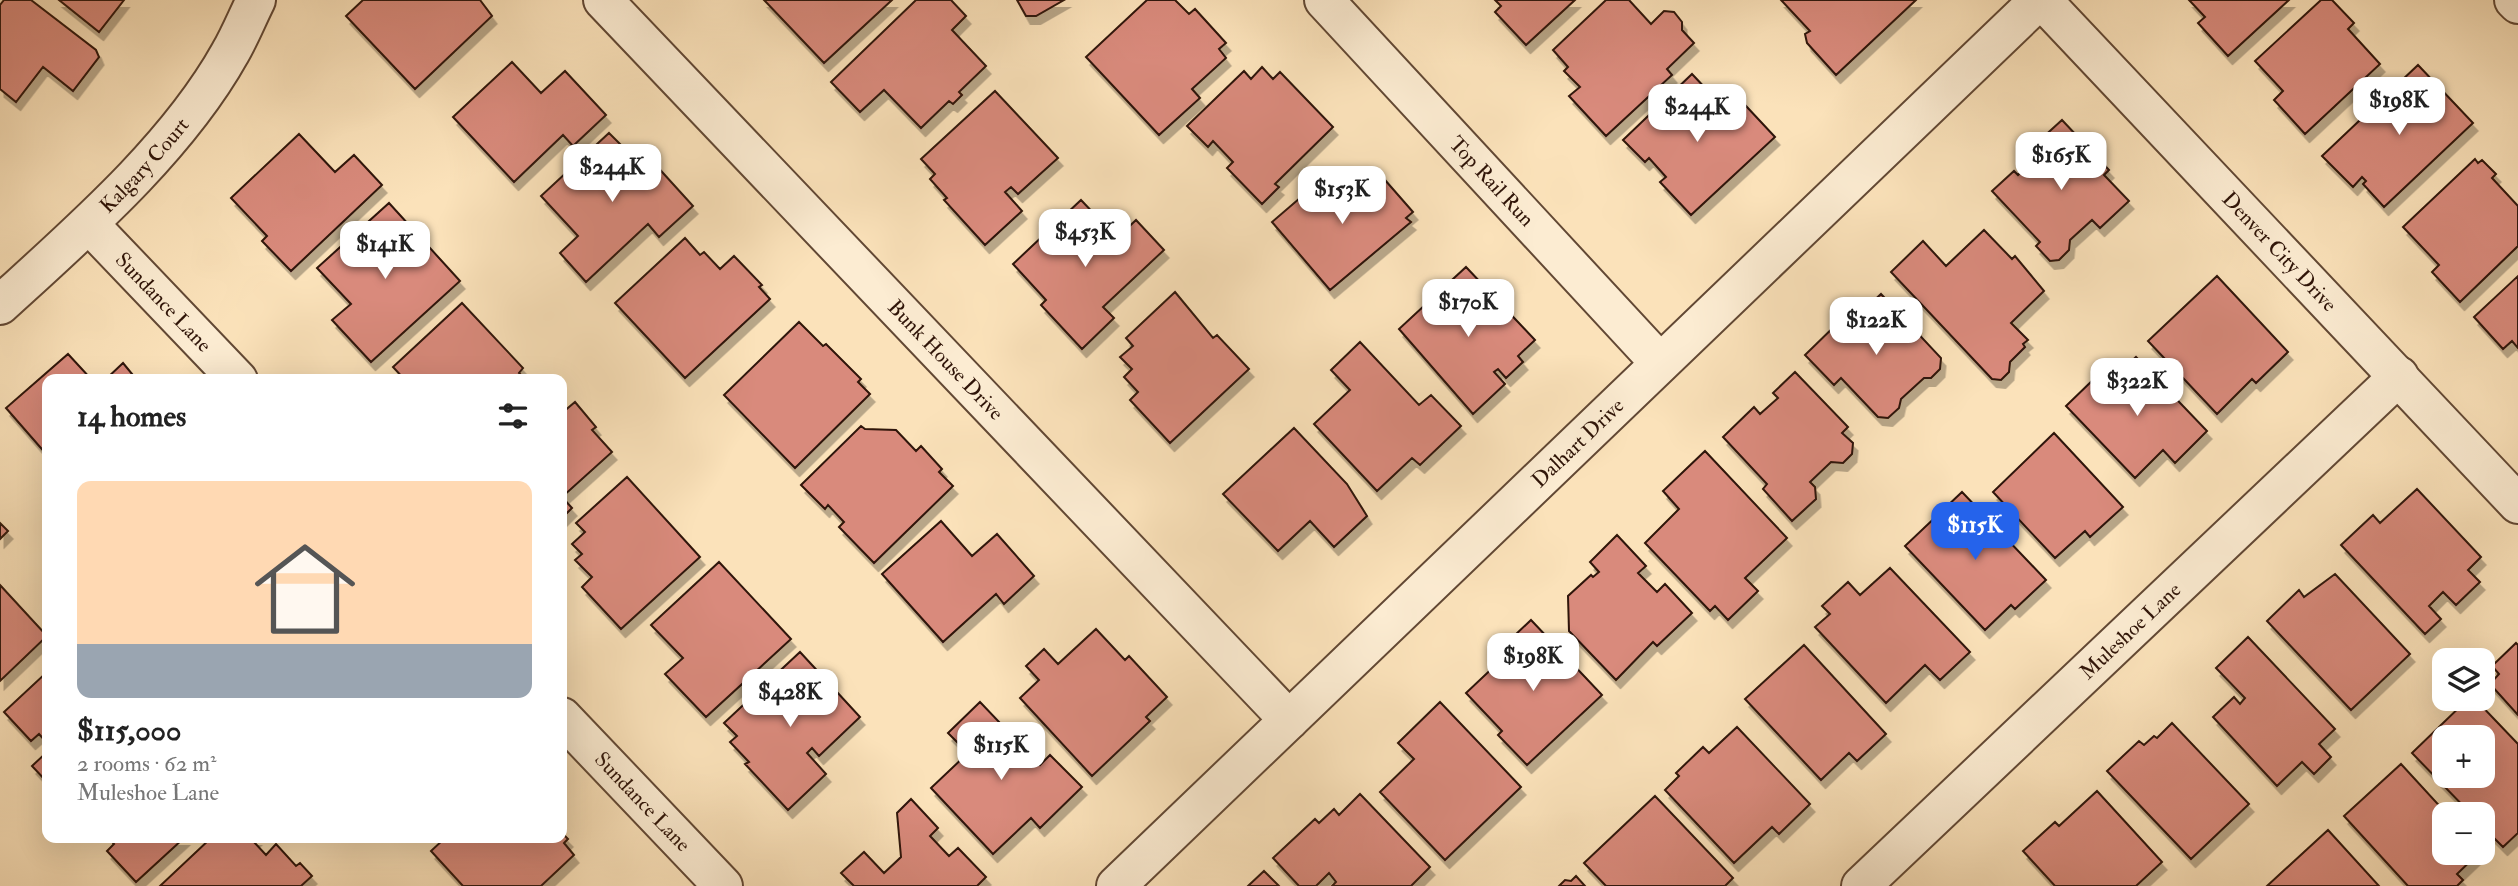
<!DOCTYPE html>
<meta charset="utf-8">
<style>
:root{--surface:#fff;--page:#f2f2f2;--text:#222;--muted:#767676;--line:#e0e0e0;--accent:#2563eb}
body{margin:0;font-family:"IM FELL Double Pica",serif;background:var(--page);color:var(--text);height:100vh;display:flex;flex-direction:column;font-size:26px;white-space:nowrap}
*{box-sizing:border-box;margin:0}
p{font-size:23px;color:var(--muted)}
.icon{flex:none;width:38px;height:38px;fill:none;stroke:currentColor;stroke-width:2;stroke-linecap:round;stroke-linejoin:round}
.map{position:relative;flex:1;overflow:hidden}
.details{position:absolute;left:42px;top:374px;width:525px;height:469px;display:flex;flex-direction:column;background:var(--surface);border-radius:14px;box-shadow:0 7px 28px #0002}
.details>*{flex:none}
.controls{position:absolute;left:2432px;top:648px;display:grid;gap:14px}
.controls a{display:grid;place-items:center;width:63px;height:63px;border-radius:14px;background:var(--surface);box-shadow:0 7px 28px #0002;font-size:35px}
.price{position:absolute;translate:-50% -60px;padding:0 16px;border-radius:14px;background:#fff;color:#222;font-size:23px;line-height:46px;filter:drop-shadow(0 2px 4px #0008)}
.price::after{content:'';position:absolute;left:50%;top:42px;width:21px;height:16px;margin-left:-10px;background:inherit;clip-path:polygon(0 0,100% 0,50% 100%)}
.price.on{background:var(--accent);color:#fff}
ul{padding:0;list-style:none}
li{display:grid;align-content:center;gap:14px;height:371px;padding:0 35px}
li+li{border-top:2px solid var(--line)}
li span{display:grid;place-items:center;height:217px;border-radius:14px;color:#555}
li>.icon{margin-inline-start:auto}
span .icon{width:126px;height:126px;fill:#fffc;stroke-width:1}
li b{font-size:30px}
h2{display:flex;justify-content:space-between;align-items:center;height:84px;padding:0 35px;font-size:30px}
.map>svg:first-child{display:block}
.building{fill:#d98a7b;stroke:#2f1408;stroke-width:2;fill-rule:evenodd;filter:url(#shadow)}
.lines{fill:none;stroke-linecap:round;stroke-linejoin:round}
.minor-casing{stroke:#624834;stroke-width:42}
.minor{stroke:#fcecd2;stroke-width:38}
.labels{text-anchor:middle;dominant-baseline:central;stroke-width:6;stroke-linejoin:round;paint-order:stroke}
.street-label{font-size:21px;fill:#2f1408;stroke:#fcecd2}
</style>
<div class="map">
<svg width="2518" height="886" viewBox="0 0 2518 886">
<defs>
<filter id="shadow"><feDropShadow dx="4.5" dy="8" stdDeviation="0" flood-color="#0004"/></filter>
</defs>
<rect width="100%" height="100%" fill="#fbe2ba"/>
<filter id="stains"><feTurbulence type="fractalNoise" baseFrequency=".00286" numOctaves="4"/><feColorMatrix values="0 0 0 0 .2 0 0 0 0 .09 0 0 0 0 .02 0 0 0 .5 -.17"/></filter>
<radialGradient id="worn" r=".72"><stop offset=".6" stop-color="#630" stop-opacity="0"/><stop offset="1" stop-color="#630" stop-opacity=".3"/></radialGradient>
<path class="building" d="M 4,0 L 31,0 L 96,50 L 99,57 L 73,91 L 43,67 L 16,102 L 0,89 L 0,5 Z
M 59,0 L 124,0 L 99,32 Z
M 363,0 L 480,0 L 492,16 L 415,89 L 346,16 Z
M 764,0 L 892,0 L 824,63 Z
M 916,0 L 951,0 L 966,16 L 952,30 L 986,66 L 959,92 L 962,95 L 953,104 L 949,101 L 921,128 L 884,90 L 860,112 L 831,82 Z
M 1017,0 L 1064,0 L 1036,16 L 1026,16 Z
M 1147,0 L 1175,0 L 1189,14 L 1195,9 L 1226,43 L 1219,49 L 1226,58 L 1192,89 L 1200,98 L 1159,135 L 1086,57 Z
M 1495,0 L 1575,0 L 1526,45 L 1495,12 L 1501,6 Z
M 1606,0 L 1629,0 L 1651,24 L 1664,11 L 1674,12 L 1682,22 L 1682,30 L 1694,43 L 1667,69 L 1672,75 L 1606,136 L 1569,96 L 1580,87 L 1564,71 L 1568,67 L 1553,50 Z
M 1781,0 L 1916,0 L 1836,75 L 1807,43 L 1805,34 L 1810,31 Z
M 2189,0 L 2289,0 L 2228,56 L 2198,23 L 2205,17 Z
M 2321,0 L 2332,0 L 2354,23 L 2348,29 L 2380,64 L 2305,134 L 2274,100 L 2283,91 L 2255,61 Z
M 512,62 L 541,93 L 565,71 L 606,115 L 573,146 L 563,135 L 514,182 L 453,117 Z
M 2418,65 L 2473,123 L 2384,207 L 2363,184 L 2366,181 L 2362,177 L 2353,187 L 2322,156 Z
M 1262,67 L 1273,79 L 1280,72 L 1333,127 L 1275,184 L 1279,187 L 1262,204 L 1227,168 L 1233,162 L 1213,141 L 1208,147 L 1187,126 L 1244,71 L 1251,79 Z
M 1692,74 L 1708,91 L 1703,95 L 1729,122 L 1746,106 L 1775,137 L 1691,215 L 1660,182 L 1666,177 L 1649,158 L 1645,162 L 1623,140 Z
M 995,91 L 1058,158 L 1018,194 L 1011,187 L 1005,192 L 1022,211 L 985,245 L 944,200 L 947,198 L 930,179 L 935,174 L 921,159 Z
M 2062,120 L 2109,170 L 2104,175 L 2129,201 L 2100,228 L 2092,220 L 2070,240 L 2069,250 L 2059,260 L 2050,261 L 2036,246 L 2040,242 L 1992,191 L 2014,171 L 2018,175 L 2036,158 L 2029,150 Z
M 609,133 L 645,169 L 653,162 L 693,206 L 659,237 L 648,224 L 586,282 L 560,253 L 578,236 L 541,196 Z
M 299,134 L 335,172 L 354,155 L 382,185 L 291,271 L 262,241 L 267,236 L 231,198 Z
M 2475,159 L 2478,163 L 2482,160 L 2496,174 L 2492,178 L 2518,206 L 2518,246 L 2460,302 L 2432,272 L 2439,265 L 2403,227 Z
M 1335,168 L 1363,200 L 1385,180 L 1413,212 L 1406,218 L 1411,222 L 1330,290 L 1272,222 Z
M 1081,200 L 1117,238 L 1136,220 L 1164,250 L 1103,307 L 1114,318 L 1082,349 L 1041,305 L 1046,300 L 1013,264 Z
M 389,203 L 460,281 L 371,362 L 332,320 L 351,304 L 317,268 Z
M 1984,230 L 2012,259 L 2015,256 L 2044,291 L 2011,323 L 2028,340 L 2023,344 L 2025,347 L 2010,362 L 2009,372 L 2001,380 L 1992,379 L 1891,272 L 1923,241 L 1946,266 Z
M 685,238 L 700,255 L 704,252 L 720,269 L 734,256 L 762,285 L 759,287 L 770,299 L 685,378 L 615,303 Z
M 1466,267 L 1535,340 L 1518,356 L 1523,362 L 1506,378 L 1498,369 L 1494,372 L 1505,384 L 1473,414 L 1399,329 Z
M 2217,276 L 2288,352 L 2256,383 L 2252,379 L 2217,414 L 2148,341 Z
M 2518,276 L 2518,348 L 2512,341 L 2503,349 L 2474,317 Z
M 1175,292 L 1213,338 L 1217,335 L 1249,369 L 1170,443 L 1130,400 L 1138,392 L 1124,377 L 1132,369 L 1120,357 L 1133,346 L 1126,338 Z
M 1881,294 L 1941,358 L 1940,369 L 1931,378 L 1924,378 L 1901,399 L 1899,408 L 1888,418 L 1878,417 L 1841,378 L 1834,385 L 1805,355 L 1842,319 L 1848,325 Z
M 462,303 L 523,368 L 519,373 L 526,380 L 405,380 L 393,367 Z
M 799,322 L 823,346 L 826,344 L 861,379 L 858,382 L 870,394 L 795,468 L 724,395 Z
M 1360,342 L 1419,405 L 1431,395 L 1461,426 L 1420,465 L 1412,458 L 1377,491 L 1314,424 L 1350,390 L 1331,370 Z
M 68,354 L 92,380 L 47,380 L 47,455 L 6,408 Z
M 2136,357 L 2207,431 L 2175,463 L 2163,450 L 2135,478 L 2066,406 L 2095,378 L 2104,387 Z
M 123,363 L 137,380 L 105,380 Z
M 1795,372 L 1848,427 L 1842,433 L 1853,443 L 1852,454 L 1843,463 L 1831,462 L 1810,482 L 1815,487 L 1816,499 L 1792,521 L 1763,489 L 1767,484 L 1723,437 L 1754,407 L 1760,414 L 1778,398 L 1773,393 Z
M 575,402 L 596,427 L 592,430 L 612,452 L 562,497 L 572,508 L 562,518 L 562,413 Z
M 861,426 L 865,429 L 896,430 L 916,451 L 921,446 L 942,469 L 939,472 L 953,486 L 874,563 L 839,527 L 844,522 L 828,505 L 825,509 L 801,485 Z
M 1294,428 L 1347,484 L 1367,516 L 1334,547 L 1310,521 L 1278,551 L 1223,494 Z
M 2054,433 L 2123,507 L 2090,537 L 2085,531 L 2055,558 L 1993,492 Z
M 1705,451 L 1787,538 L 1745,578 L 1758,591 L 1728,620 L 1715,606 L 1710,611 L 1645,543 L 1679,509 L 1663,491 Z
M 627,477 L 700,557 L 621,629 L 582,587 L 592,577 L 575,560 L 582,554 L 572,544 L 585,532 L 576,523 Z
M 2417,489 L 2481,557 L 2468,570 L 2480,582 L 2456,605 L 2443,592 L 2429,606 L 2441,619 L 2425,634 L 2341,545 L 2373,515 L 2380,523 Z
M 1962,492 L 2046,580 L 2015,609 L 2011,605 L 1985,630 L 1905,546 Z
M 941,521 L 972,556 L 997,534 L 1034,576 L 1004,604 L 996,594 L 943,642 L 882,574 Z
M 0,523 L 8,531 L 0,539 Z
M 1617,535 L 1646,566 L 1638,573 L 1657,592 L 1665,584 L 1692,613 L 1657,646 L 1653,642 L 1616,680 L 1569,631 L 1568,596 L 1591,575 L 1593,577 L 1599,572 L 1590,562 Z
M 719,562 L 791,639 L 706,717 L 665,674 L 683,658 L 651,625 Z
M 1890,568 L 1970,652 L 1940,680 L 1925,665 L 1886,703 L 1815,627 L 1830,614 L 1822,606 L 1848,582 L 1860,595 Z
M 2335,574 L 2410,654 L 2351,710 L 2267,621 L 2299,590 L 2304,597 Z
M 0,585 L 47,636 L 0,681 Z
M 1531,620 L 1602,695 L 1527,765 L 1498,735 L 1502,731 L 1466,693 L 1500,661 L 1494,655 Z
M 1096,629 L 1125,660 L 1129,656 L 1167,697 L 1146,717 L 1150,721 L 1092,776 L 1020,698 L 1039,680 L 1026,666 L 1044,649 L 1058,664 Z
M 2248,637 L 2335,729 L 2319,744 L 2331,757 L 2314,774 L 2302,762 L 2277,786 L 2213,717 L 2234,697 L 2240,704 L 2245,698 L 2216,668 Z
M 2516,643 L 2518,645 L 2518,715 L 2490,684 L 2499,674 L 2492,666 Z
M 1804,645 L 1886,734 L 1857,761 L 1849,753 L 1821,780 L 1745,699 Z
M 800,652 L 860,717 L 819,756 L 812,748 L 807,753 L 826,774 L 788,810 L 745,764 L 749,762 L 730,742 L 737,736 L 724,723 Z
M 47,672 L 47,743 L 39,734 L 31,741 L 4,712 Z
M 2469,698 L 2474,698 L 2518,744 L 2518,833 L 2503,847 L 2483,827 L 2483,814 L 2471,814 L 2412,753 ZM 2445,737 L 2483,737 L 2483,775 L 2445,775 Z
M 980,702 L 1040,765 L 1050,755 L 1082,787 L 1040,828 L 1031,818 L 993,854 L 931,788 L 968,753 L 948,733 Z
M 1440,702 L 1521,787 L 1445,860 L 1380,792 L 1414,759 L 1398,743 Z
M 2172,723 L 2249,804 L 2191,859 L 2107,771 L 2139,741 L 2144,745 L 2154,736 L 2157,738 Z
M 1737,727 L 1810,804 L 1779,834 L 1772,827 L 1734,863 L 1665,790 L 1679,776 L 1676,773 L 1703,747 L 1709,753 Z
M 47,752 L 47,782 L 32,766 Z
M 2401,764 L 2447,814 L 2445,852 L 2480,852 L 2457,874 L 2463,880 L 2457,886 L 2408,886 L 2344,816 Z
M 2097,791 L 2162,862 L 2136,886 L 2055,886 L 2023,851 L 2055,822 L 2059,826 Z
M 1360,794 L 1430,867 L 1411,886 L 1332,886 L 1336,882 L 1329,873 L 1316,886 L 1299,886 L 1273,858 L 1315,819 L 1319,823 L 1334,809 L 1339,815 Z
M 1655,796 L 1733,878 L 1725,886 L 1606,886 L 1584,863 Z
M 911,799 L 938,828 L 930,836 L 949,856 L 958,848 L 986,877 L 977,886 L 854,886 L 841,873 L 864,852 L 884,873 L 901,857 L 897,813 Z
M 2328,830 L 2379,886 L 2267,886 Z
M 562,833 L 568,839 L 564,843 L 574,855 L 541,886 L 463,886 L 431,851 L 445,838 L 562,838 Z
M 109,838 L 184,838 L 136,882 L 107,851 L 114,844 Z
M 211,838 L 256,838 L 253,841 L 266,855 L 276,844 L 296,866 L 300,863 L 312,876 L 301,886 L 160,886 Z
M 1264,871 L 1279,886 L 1248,886 Z
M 1576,876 L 1585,886 L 1559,886 L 1565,880 L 1571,881 Z"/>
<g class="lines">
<g class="minor-casing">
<g id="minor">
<path id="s1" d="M 603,0 L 1289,720"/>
<path id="s2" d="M 1324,0 L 1660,363"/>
<path id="s3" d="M 2042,0 L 2518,504"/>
<path d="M 2514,0 L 2518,4"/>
<path id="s4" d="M 89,224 L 238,380"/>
<path id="s5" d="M 0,305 C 80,232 177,148 230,53 C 240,36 247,18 256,0"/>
<path id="s6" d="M 562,717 L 723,886"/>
<path id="s7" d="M 1116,886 L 2039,0"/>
<path id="s8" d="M 1861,886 L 2399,376"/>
</g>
</g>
<use href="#minor" class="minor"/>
</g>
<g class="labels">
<g class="street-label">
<text stroke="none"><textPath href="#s5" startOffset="201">Kalgary Court</textPath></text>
<text stroke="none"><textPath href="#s2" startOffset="247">Top Rail Run</textPath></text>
<text stroke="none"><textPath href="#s3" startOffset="346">Denver City Drive</textPath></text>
<text stroke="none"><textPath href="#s4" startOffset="108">Sundance Lane</textPath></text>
<text stroke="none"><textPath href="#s1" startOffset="497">Bunk House Drive</textPath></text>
<text stroke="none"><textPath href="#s7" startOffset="640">Dalhart Drive</textPath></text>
<text stroke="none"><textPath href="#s8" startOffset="371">Muleshoe Lane</textPath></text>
<text stroke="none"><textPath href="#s6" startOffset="117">Sundance Lane</textPath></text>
</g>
</g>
<rect width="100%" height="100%" filter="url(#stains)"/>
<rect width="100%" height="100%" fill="url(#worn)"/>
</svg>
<div class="controls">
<a><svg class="icon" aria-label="layers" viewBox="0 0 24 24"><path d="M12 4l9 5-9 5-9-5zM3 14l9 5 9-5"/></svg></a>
<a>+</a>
<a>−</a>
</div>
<b class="price" style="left:2399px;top:137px">$198K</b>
<b class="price" style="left:1697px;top:144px">$244K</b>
<b class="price" style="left:2061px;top:192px">$165K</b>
<b class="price" style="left:612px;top:204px">$244K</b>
<b class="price" style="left:1342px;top:226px">$153K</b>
<b class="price" style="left:1085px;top:269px">$453K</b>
<b class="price" style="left:385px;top:281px">$141K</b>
<b class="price" style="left:1468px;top:339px">$170K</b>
<b class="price" style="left:1876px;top:357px">$122K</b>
<b class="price" style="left:2137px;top:418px">$322K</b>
<b class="price on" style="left:1975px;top:562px">$115K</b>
<b class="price" style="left:1533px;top:693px">$198K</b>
<b class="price" style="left:790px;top:729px">$428K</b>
<b class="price" style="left:1001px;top:782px">$115K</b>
<section class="details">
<h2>14 homes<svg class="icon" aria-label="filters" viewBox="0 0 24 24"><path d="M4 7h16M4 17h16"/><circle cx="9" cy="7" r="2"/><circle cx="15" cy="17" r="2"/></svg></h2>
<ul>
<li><span style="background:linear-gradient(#ffd9b3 75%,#9aa5b1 0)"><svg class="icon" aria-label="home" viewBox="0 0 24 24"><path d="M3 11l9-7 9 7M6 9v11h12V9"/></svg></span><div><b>$115,000</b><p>2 rooms · 62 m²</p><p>Muleshoe Lane</p></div></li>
</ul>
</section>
</div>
